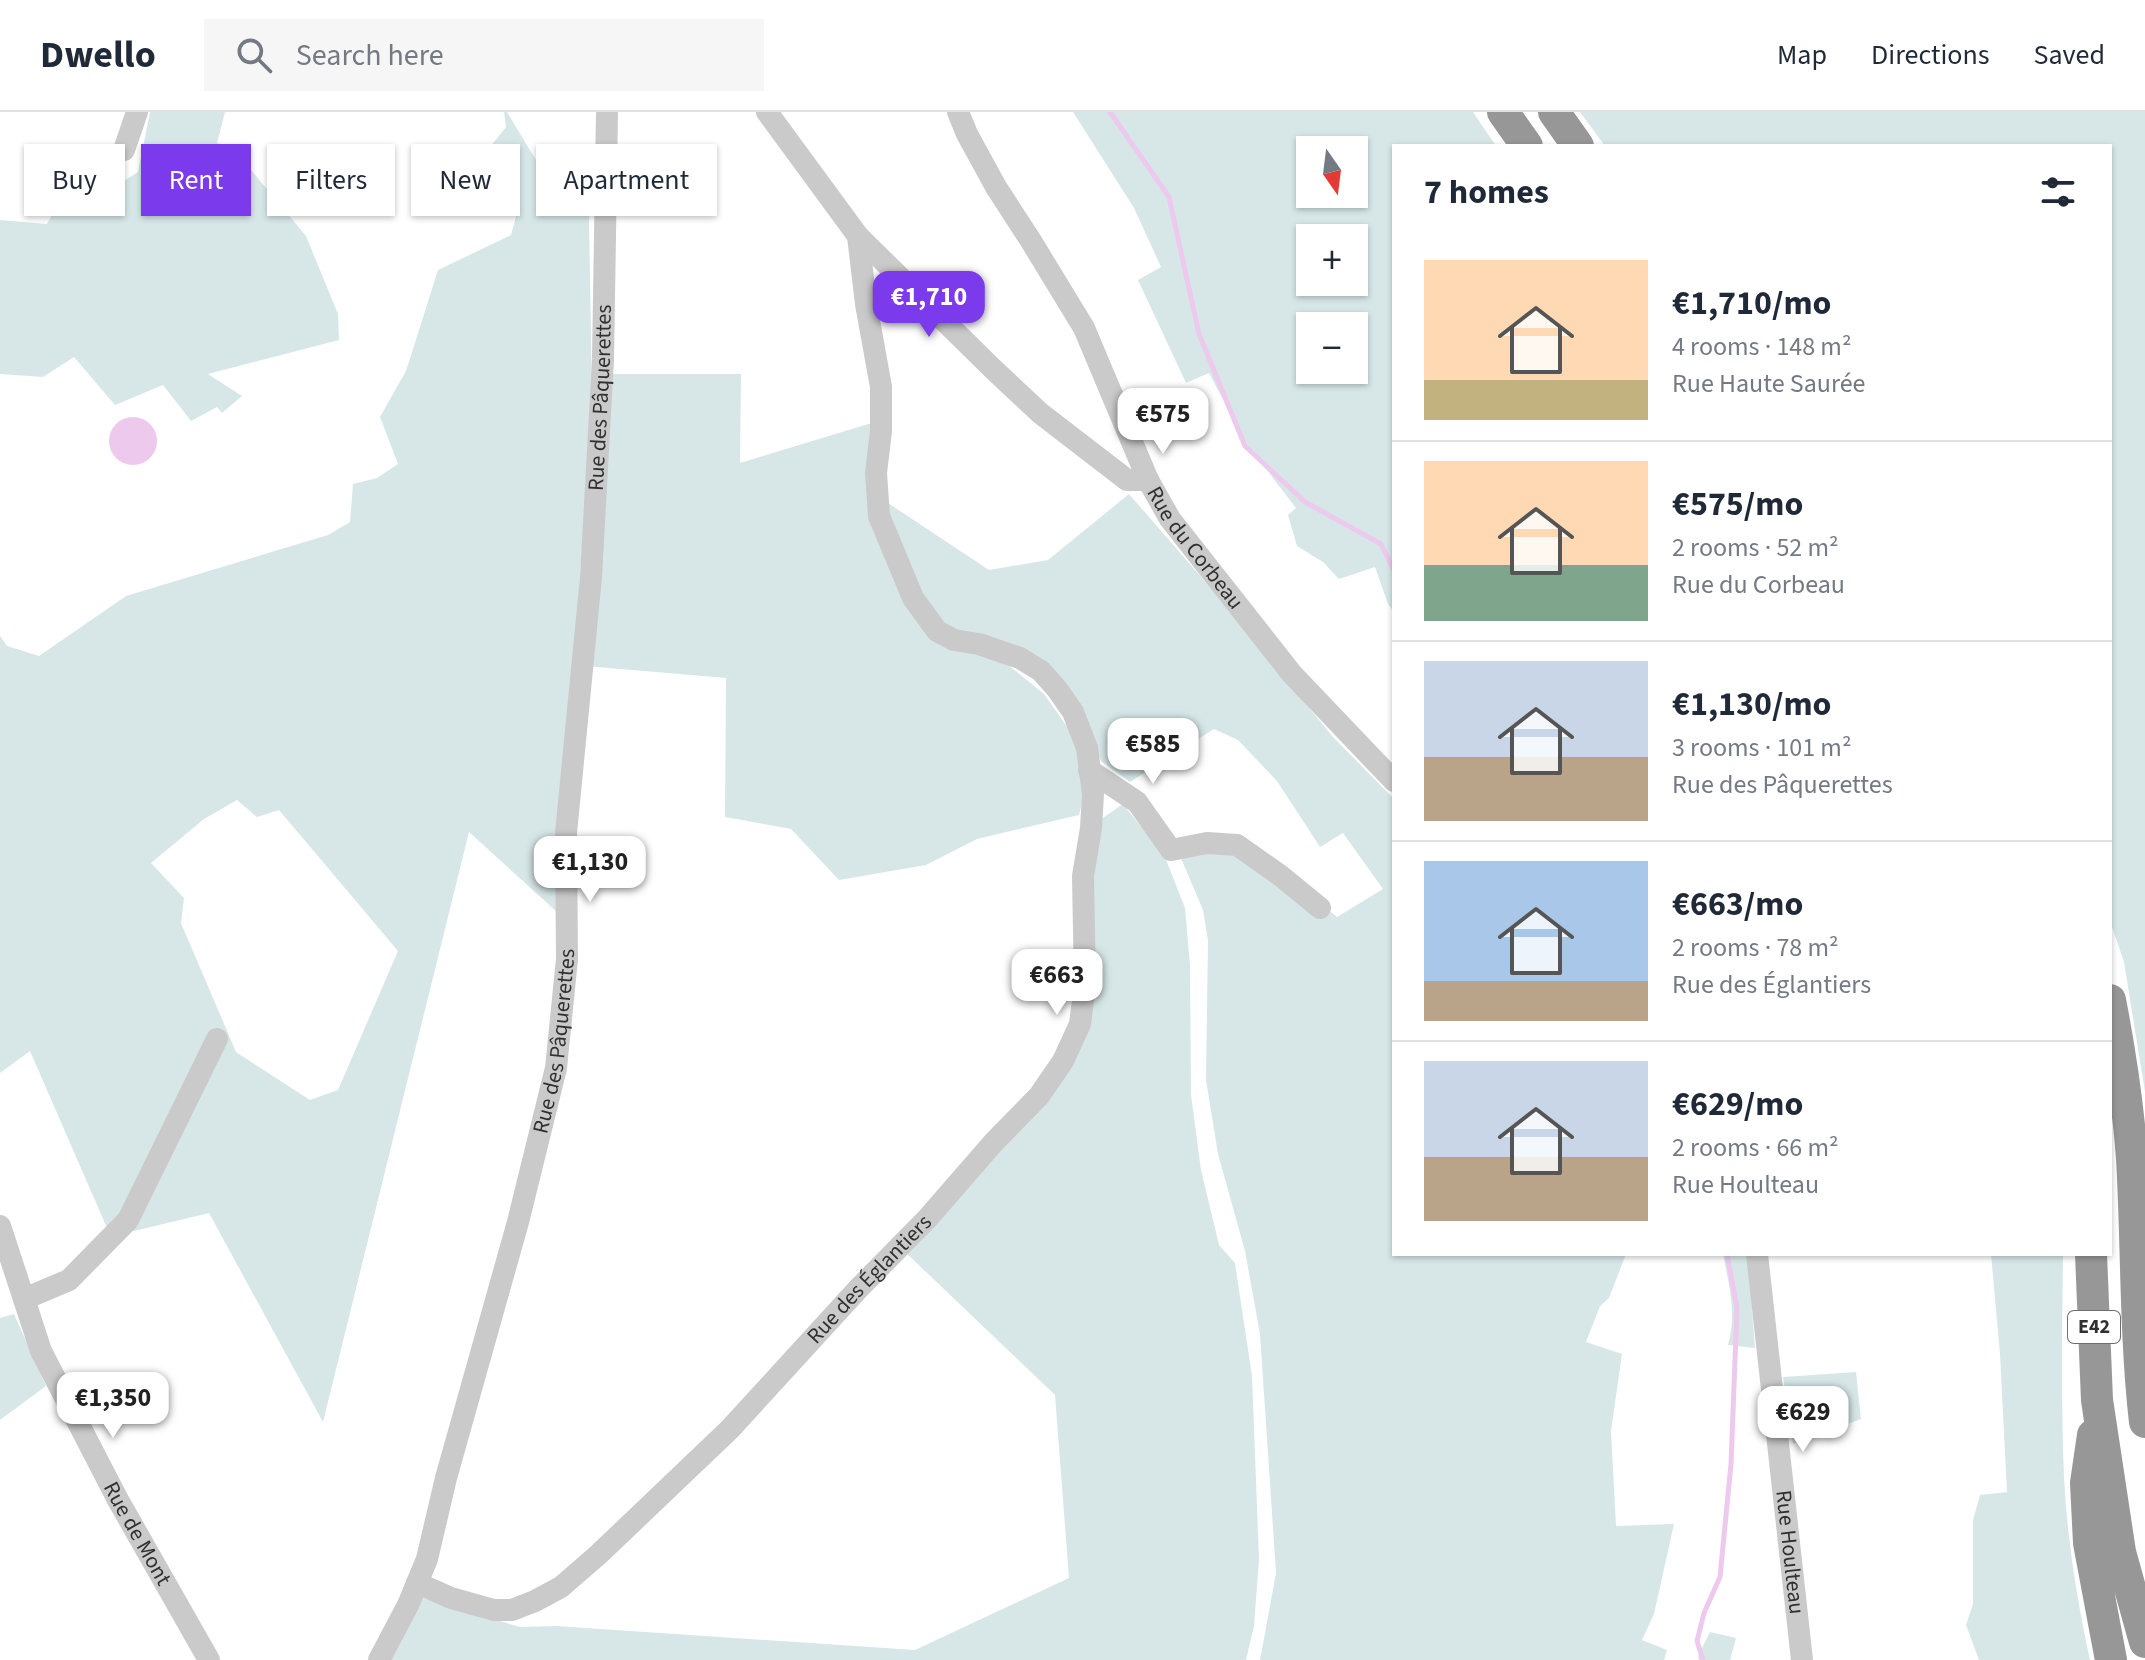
<!DOCTYPE html>
<meta charset="utf-8">
<style>
:root{--surface:#fff;--page:#f6f6f7;--text:#1f2937;--muted:#747a83;--line:#e0e1e3;--accent:#7c3aed}
body{margin:0;font-family:"Source Sans 3",sans-serif;background:var(--page);color:var(--text);height:100vh;display:flex;flex-direction:column;font-size:30px;white-space:nowrap}
*{box-sizing:border-box;margin:0}
p{font-size:26px;color:var(--muted)}
.icon{flex:none;width:44px;height:44px;fill:none;stroke:currentColor;stroke-width:2;stroke-linecap:round;stroke-linejoin:round}
.map{position:relative;flex:1;overflow:hidden}
.details{position:absolute;left:1392px;top:32px;width:720px;height:1112px;display:flex;flex-direction:column;background:var(--surface);border-radius:0px;box-shadow:0 2px 6px #0004}
.details>*{flex:none}
.banner{position:absolute;left:24px;top:32px;width:760px;height:72px;display:flex;gap:16px}
.needle{width:52px;rotate:166deg}
.buttons{position:absolute;left:1296px;top:24px;display:grid;gap:16px}
.buttons a{display:grid;place-items:center;width:72px;height:72px;border-radius:0px;background:var(--surface);box-shadow:0 2px 6px #0004;font-size:40px}
.price{position:absolute;translate:-50% -68px;padding:0 18px;border-radius:16px;background:#fff;color:#222;font-size:26px;line-height:52px;filter:drop-shadow(0 2px 4px #0008)}
.price::after{content:'';position:absolute;left:50%;top:48px;width:24px;height:18px;margin-left:-12px;background:inherit;clip-path:polygon(0 0,100% 0,50% 100%)}
.price.active{background:var(--accent);color:#fff}
ul{padding:0;list-style:none}
li{display:flex;align-items:center;gap:24px;height:200px;padding:0 32px}
li+li{border-top:2px solid var(--line)}
li span{display:grid;place-items:center;flex:none;width:224px;height:160px;border-radius:0px;color:#555}
li>.icon{margin-inline-start:auto}
span .icon{width:96px;height:96px;fill:#fffc;stroke-width:1}
li b{font-size:34px}
h2{display:flex;justify-content:space-between;align-items:center;height:96px;padding:0 32px;font-size:34px}
.tag{padding:0 28px;border-radius:0px;background:var(--surface);box-shadow:0 2px 6px #0004;font-size:28px;line-height:72px}
.tag.active{background:var(--accent);color:#fff}
header{display:flex;align-items:center;gap:48px;box-sizing:border-box;height:112px;padding:0 40px;background:var(--surface);border-bottom:2px solid var(--line)}
header strong{font-size:38px}
nav{display:flex;gap:44px;margin-inline-start:auto;font-size:28px}
.search{width:560px;height:72px;background:var(--page);display:flex;align-items:center;gap:20px;box-sizing:border-box;padding:0 28px;border-radius:0px;color:var(--muted);font-size:30px}
.map>svg:first-child{display:block}
.green{fill:#d7e7e8;fill-rule:evenodd}
.water{fill:#edc9ed}
.lines{fill:none;stroke-linecap:round;stroke-linejoin:round}
.stream{stroke:#edc9ed;stroke-width:5}
.minor{stroke:#cacaca;stroke-width:22}
.highway{stroke:#979797;stroke-width:32}
.labels{text-anchor:middle;dominant-baseline:central;stroke-width:8;stroke-linejoin:round;paint-order:stroke}
.shield{fill:#fff;stroke:#6e6e6e;stroke-width:2}
.shield-label{font-size:20px;font-weight:bold;fill:#303030}
.street-label{font-size:22px;fill:#303030;stroke:#fff}
</style>
<header>
<strong>Dwello</strong>
<div class="search"><svg class="icon" aria-label="search" viewBox="0 0 24 24"><circle cx="10" cy="10" r="6"/><path d="M15 15l6 6"/></svg>Search here</div>
<nav><a>Map</a><a>Directions</a><a>Saved</a></nav>
</header>
<div class="map">
<svg width="2145" height="1548" viewBox="0 0 2145 1548">
<rect width="100%" height="100%" fill="#fff"/>
<path class="green" d="M 150,0 L 225,0 L 217,31 L 236,40 L 306,124 L 338,202 L 339,228 L 208,262 L 242,284 L 222,301 L 217,295 L 191,309 L 163,273 L 115,293 L 74,245 L 43,265 L 0,262 L 0,108 L 47,112 L 55,97 L 110,78 L 138,60 Z
M 504,0 L 507,0 L 545,63 L 595,53 L 589,109 L 592,282 L 558,801 L 469,720 L 323,1310 L 209,1101 L 134,1119 L 107,1116 L 30,939 L 0,961 L 0,524 L 7,534 L 39,544 L 126,484 L 328,423 L 350,410 L 353,372 L 377,366 L 398,352 L 380,305 L 406,259 L 438,158 L 511,123 L 517,101 L 506,83 L 492,71 L 482,50 L 490,35 L 506,15 ZM 237,688 L 257,705 L 279,698 L 398,839 L 338,978 L 310,988 L 236,940 L 181,811 L 184,786 L 151,751 L 204,707 Z
M 1073,0 L 1473,0 L 1496,34 L 1394,34 L 1394,500 L 1388,492 L 1375,455 L 1339,467 L 1323,450 L 1297,434 L 1288,403 L 1296,396 L 1246,331 L 1209,261 L 1186,271 L 1138,168 L 1161,155 L 1134,96 ZM 1354,38 L 1354,82 L 1310,82 L 1310,38 ZM 1354,126 L 1354,170 L 1310,170 L 1310,126 ZM 1310,214 L 1354,214 L 1354,258 L 1310,258 Z
M 1580,0 L 2145,0 L 2145,980 L 2124,850 L 2110,809 L 2110,34 L 1605,34 Z
M 613,262 L 741,262 L 740,351 L 875,310 L 868,391 L 923,518 L 1007,552 L 1044,582 L 1075,626 L 1085,679 L 1079,703 L 977,727 L 926,753 L 839,768 L 791,717 L 725,705 L 726,566 L 585,554 Z
M 1129,382 L 1209,474 L 1333,625 L 1394,687 L 1394,1142 L 1626,1142 L 1609,1186 L 1600,1194 L 1586,1230 L 1622,1242 L 1611,1319 L 1616,1414 L 1674,1412 L 1654,1502 L 1642,1528 L 1667,1538 L 1664,1548 L 1260,1548 L 1276,1461 L 1260,1222 L 1245,1139 L 1218,1042 L 1206,968 L 1208,829 L 1203,798 L 1180,744 L 1220,735 L 1320,791 L 1337,805 L 1383,777 L 1343,721 L 1320,735 L 1277,669 L 1238,628 L 1214,617 L 1130,670 L 1101,649 L 1083,610 L 1060,574 L 945,520 L 920,490 L 879,385 L 989,458 L 1048,448 Z
M 1123,692 L 1165,745 L 1185,796 L 1190,853 L 1191,983 L 1201,1058 L 1219,1133 L 1235,1151 L 1252,1264 L 1259,1447 L 1254,1514 L 1246,1548 L 384,1548 L 419,1485 L 520,1515 L 556,1514 L 915,1538 L 1069,1466 L 1055,1283 L 903,1138 L 1088,913 L 1089,748 L 1097,710 Z
M 1723,1142 L 1748,1142 L 1755,1236 L 1728,1233 C 1737,1202 1729,1173 1723,1142 Z
M 1991,1142 L 2063,1142 C 2062,1216 2061,1290 2064,1365 C 2067,1426 2077,1488 2090,1548 L 1979,1548 L 1966,1513 L 1973,1492 L 1973,1408 L 1980,1383 L 2007,1380 L 2000,1242 Z
M 14,1202 L 46,1274 L 0,1308 L 0,1206 Z
M 1856,1260 L 1861,1307 L 1793,1332 L 1783,1265 Z
M 1710,1520 L 1736,1526 L 1730,1548 L 1699,1548 L 1698,1544 Z"/>
<path class="water" d="M109 329a24 24 0 1 1 48 0a24 24 0 1 1-48 0Z"/>
<g class="lines">
<path class="stream" d="M 1110,0 L 1169,85 L 1199,222 L 1245,334 L 1305,390 L 1381,432 L 1394,459
M 1703,1548 L 1697,1529 L 1704,1501 L 1720,1465 L 1731,1352 L 1737,1196 L 1727,1142"/>
<g class="minor">
<path d="M 767,0 L 858,124 L 992,256 L 1040,301 L 1127,368 L 1148,368"/>
<path id="s1" d="M 958,0 L 967,22 L 996,75 L 1031,129 L 1084,216 L 1148,368 L 1170,407 L 1292,562 L 1394,669"/>
<path d="M 124,38 L 137,0"/>
<path d="M 1089,658 L 1137,690 L 1171,738 L 1207,731 L 1237,733 L 1281,764 L 1320,796"/>
<path id="s2" d="M 0,1114 L 41,1239 L 118,1388 L 209,1548"/>
<path id="s3" d="M 1757,1142 L 1802,1548"/>
<path d="M 24,1187 L 69,1168 L 128,1108 L 217,927"/>
<path id="s4" d="M 417,1471 L 451,1486 L 494,1498 L 512,1498 L 535,1489 L 561,1475 L 599,1442 L 730,1317 L 859,1176 L 927,1107 L 994,1030 L 1039,984 L 1063,949 L 1080,912 L 1085,873 L 1083,764 L 1091,716 L 1093,682 L 1087,636 L 1073,600 L 1057,577 L 1041,559 L 1020,546 L 979,532 L 954,528 L 937,519 L 913,486 L 879,404 L 876,361 L 881,319 L 881,275 L 866,192 L 858,124"/>
<path id="s5" d="M 379,1548 L 408,1493 L 427,1447 L 446,1366 L 518,1110 L 556,956 L 567,847 L 566,721 L 591,465 L 603,247 L 607,0"/>
</g>
<path class="highway" d="M 1503,0 L 1527,34
M 1554,0 L 1578,34
M 2110,888 C 2120,940 2128,993 2132,1046 C 2137,1134 2135,1222 2145,1310
M 2091,1142 L 2097,1288 L 2120,1440 L 2145,1530
M 2093,1323 L 2086,1371 L 2089,1431 L 2111,1548"/>
</g>
<g class="labels">
<rect class="shield" x="2068" y="1199" width="52" height="32" rx="6"/>
<g class="shield-label">
<text x="2094" y="1215">E42</text>
</g>
<g class="street-label">
<text stroke="none"><textPath href="#s5" startOffset="1292">Rue des Pâquerettes</textPath></text>
<text stroke="none"><textPath href="#s1" startOffset="498">Rue du Corbeau</textPath></text>
<text stroke="none"><textPath href="#s5" startOffset="646">Rue des Pâquerettes</textPath></text>
<text stroke="none"><textPath href="#s4" startOffset="590">Rue des Églantiers</textPath></text>
<text stroke="none"><textPath href="#s2" startOffset="338">Rue de Mont</textPath></text>
<text stroke="none"><textPath href="#s3" startOffset="300">Rue Houlteau</textPath></text>
</g>
</g>
</svg>
<div class="buttons">
<a><svg class="needle" viewBox="-14 -14 28 28"><path d="M0-13l5 13h-10z" fill="#e53935"/><path d="M0 13l5-13h-10z" fill="#747a83"/></svg></a>
<a>+</a>
<a>−</a>
</div>
<b class="price active" style="left:929px;top:227px">€1,710</b>
<b class="price" style="left:1163px;top:344px">€575</b>
<b class="price" style="left:1153px;top:674px">€585</b>
<b class="price" style="left:590px;top:792px">€1,130</b>
<b class="price" style="left:1057px;top:905px">€663</b>
<b class="price" style="left:113px;top:1328px">€1,350</b>
<b class="price" style="left:1803px;top:1342px">€629</b>
<div class="banner">
<a class="tag">Buy</a>
<a class="tag active">Rent</a>
<a class="tag">Filters</a>
<a class="tag">New</a>
<a class="tag">Apartment</a>
</div>
<section class="details">
<h2>7 homes<svg class="icon" aria-label="filters" viewBox="0 0 24 24"><path d="M4 7h16M4 17h16"/><circle cx="9" cy="7" r="2"/><circle cx="15" cy="17" r="2"/></svg></h2>
<ul>
<li><span style="background:linear-gradient(#ffd9b3 75%,#c2b280 0)"><svg class="icon" aria-label="home" viewBox="0 0 24 24"><path d="M3 11l9-7 9 7M6 9v11h12V9"/></svg></span><div><b>€1,710/mo</b><p>4 rooms · 148 m²</p><p>Rue Haute Saurée</p></div></li>
<li><span style="background:linear-gradient(#ffd9b3 65%,#7fa58c 0)"><svg class="icon" aria-label="home" viewBox="0 0 24 24"><path d="M3 11l9-7 9 7M6 9v11h12V9"/></svg></span><div><b>€575/mo</b><p>2 rooms · 52 m²</p><p>Rue du Corbeau</p></div></li>
<li><span style="background:linear-gradient(#c9d6e8 60%,#b9a48a 0)"><svg class="icon" aria-label="home" viewBox="0 0 24 24"><path d="M3 11l9-7 9 7M6 9v11h12V9"/></svg></span><div><b>€1,130/mo</b><p>3 rooms · 101 m²</p><p>Rue des Pâquerettes</p></div></li>
<li><span style="background:linear-gradient(#a9c7e8 75%,#b9a48a 0)"><svg class="icon" aria-label="home" viewBox="0 0 24 24"><path d="M3 11l9-7 9 7M6 9v11h12V9"/></svg></span><div><b>€663/mo</b><p>2 rooms · 78 m²</p><p>Rue des Églantiers</p></div></li>
<li><span style="background:linear-gradient(#c9d6e8 60%,#b9a48a 0)"><svg class="icon" aria-label="home" viewBox="0 0 24 24"><path d="M3 11l9-7 9 7M6 9v11h12V9"/></svg></span><div><b>€629/mo</b><p>2 rooms · 66 m²</p><p>Rue Houlteau</p></div></li>
</ul>
</section>
</div>
